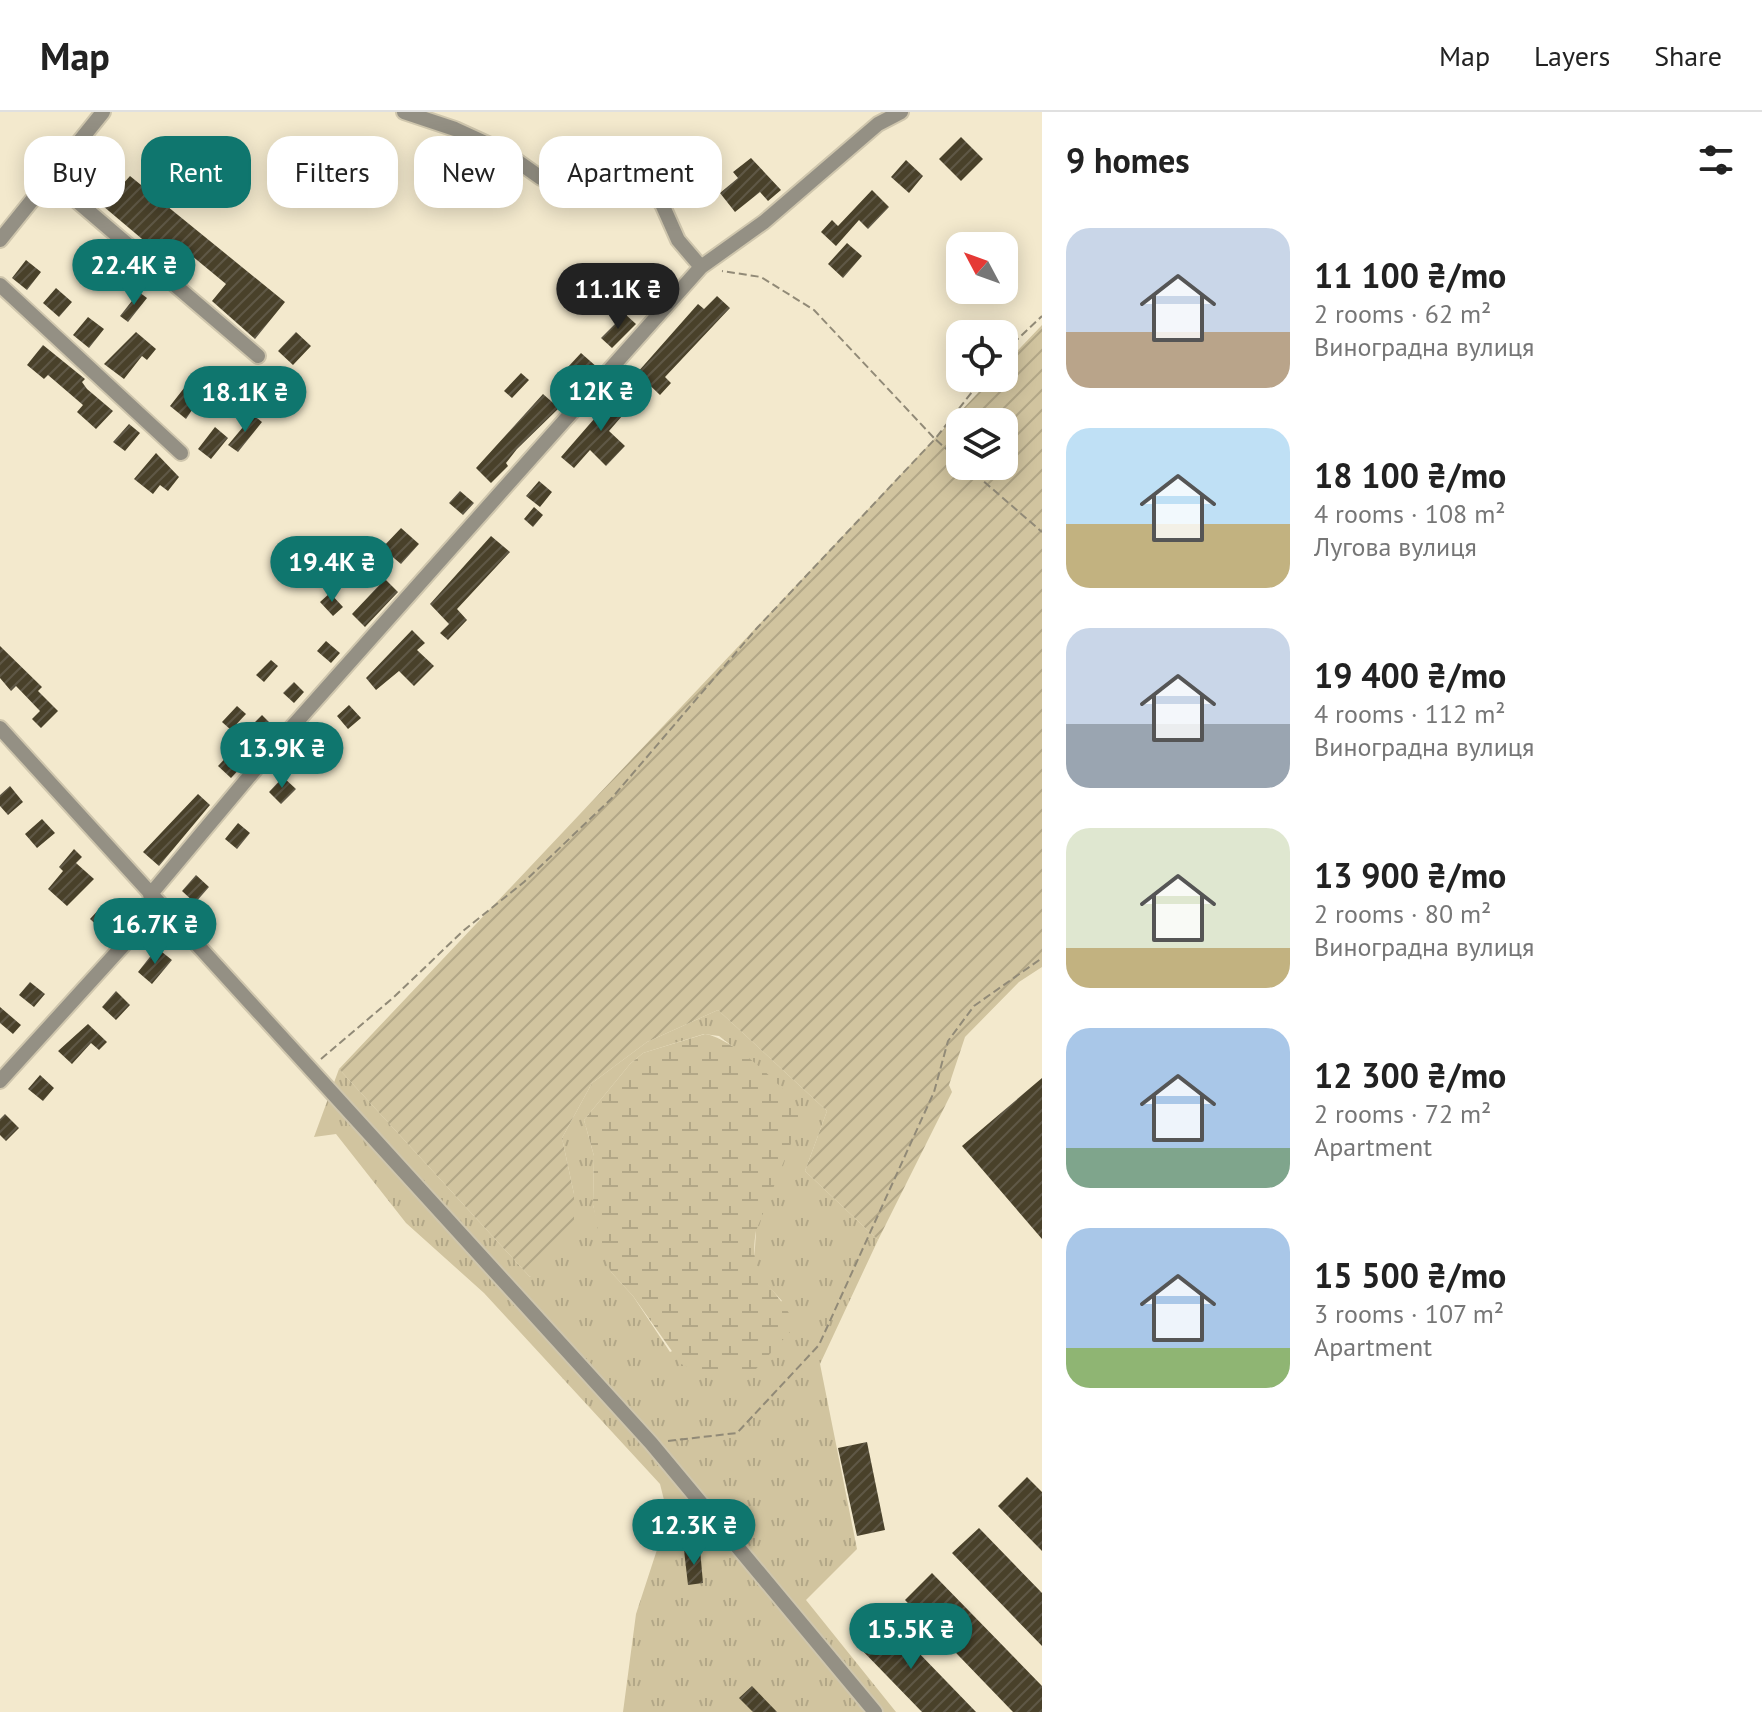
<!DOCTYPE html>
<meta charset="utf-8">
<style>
:root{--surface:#fff;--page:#f6f6f6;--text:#222;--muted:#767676;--line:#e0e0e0;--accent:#0f766e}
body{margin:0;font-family:"PT Sans",sans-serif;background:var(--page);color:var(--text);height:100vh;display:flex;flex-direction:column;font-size:30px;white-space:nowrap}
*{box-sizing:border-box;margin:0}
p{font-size:26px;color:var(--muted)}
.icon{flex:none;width:44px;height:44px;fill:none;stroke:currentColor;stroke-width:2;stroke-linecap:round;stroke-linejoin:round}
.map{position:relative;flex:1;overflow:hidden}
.side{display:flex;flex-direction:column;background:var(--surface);width:720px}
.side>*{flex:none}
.hud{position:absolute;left:24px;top:24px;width:760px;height:72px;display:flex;gap:16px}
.needle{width:52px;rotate:311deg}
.fabs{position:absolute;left:946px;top:120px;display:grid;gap:16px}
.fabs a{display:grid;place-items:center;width:72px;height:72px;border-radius:16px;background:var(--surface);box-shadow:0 4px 20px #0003;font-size:40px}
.price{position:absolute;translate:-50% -68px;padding:0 18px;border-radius:28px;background:var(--accent);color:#fff;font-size:26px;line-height:52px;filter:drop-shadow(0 2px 4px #0008)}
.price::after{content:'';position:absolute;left:50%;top:48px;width:24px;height:18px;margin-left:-12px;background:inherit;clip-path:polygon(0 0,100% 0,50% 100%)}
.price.current{background:#222;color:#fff}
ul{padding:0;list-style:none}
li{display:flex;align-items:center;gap:24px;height:200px;padding:0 24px}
li span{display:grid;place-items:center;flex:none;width:224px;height:160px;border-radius:24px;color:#555}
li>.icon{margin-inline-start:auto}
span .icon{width:96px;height:96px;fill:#fffc;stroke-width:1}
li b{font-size:34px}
h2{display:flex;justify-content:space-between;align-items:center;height:96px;padding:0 24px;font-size:34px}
.tag{padding:0 28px;border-radius:24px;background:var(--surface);box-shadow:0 4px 20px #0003;font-size:28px;line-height:72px}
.tag.current{background:var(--accent);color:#fff}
header{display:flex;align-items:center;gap:48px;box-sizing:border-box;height:112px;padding:0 40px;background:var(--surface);border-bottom:2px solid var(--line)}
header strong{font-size:38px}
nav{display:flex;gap:44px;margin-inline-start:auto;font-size:28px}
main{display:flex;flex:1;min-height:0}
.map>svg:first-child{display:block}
.grass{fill:url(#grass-tufts);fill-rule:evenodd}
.wetland{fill:url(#wetland-marsh)}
.garden{fill:url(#garden-furrows);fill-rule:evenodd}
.building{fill:url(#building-hatch)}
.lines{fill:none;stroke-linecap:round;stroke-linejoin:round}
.minor-casing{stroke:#cfc6ad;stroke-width:18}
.path{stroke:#918a77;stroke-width:2;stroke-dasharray:8 4;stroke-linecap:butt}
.minor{stroke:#949084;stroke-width:14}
</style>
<header>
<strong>Map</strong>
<nav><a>Map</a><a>Layers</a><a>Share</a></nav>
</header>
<main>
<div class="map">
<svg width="1042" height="1600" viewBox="0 0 1042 1600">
<defs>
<pattern id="grass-tufts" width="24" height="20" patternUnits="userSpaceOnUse" patternTransform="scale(2)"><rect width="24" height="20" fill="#d1c49f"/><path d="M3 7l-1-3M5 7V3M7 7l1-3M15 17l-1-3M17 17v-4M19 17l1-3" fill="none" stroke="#b2a787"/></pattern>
<pattern id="wetland-marsh" width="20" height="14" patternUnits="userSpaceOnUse" patternTransform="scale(2)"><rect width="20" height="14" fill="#d1c49f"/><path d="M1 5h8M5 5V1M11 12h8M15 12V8" fill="none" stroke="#b2a787"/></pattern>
<pattern id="garden-furrows" width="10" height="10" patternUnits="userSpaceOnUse" patternTransform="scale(2)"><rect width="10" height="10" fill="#d1c49f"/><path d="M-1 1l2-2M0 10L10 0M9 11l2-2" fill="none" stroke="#b2a787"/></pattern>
<pattern id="building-hatch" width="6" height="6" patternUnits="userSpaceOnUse" patternTransform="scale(2)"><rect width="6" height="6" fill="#49412a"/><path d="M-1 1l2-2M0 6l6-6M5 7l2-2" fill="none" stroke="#5f5846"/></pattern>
</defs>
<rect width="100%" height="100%" fill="#f3e9cd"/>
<path class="grass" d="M 718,898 L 827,999 L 805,1059 L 878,1128 L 820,1252 L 857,1437 L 806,1488 L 896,1600 L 623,1600 L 636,1502 L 668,1404 L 660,1372 L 484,1181 L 406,1111 L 336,1022 L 314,1025 L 339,957 L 530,1165 L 574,1082 L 562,1026 L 592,971 L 647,930 ZM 704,922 L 719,924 L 732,934 L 756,1119 L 754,1152 L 761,1166 L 782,1189 L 670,1240 L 633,1184 L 611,1160 L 593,1093 L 594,1044 L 584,1008 L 630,952 L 643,941 Z"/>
<path class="wetland" d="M 705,922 C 731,925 792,979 802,1004 L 756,1119 C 748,1165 770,1168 790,1203 L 790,1220 L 756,1257 L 746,1261 L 697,1259 L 681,1252 L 633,1184 L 611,1160 L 603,1142 L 593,1093 L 594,1044 L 584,1008 L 630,952 L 643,941 Z"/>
<path class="garden" d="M 1042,213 L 1042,855 L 1019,870 L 965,925 L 949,973 L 952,980 L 878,1128 L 805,1059 L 827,999 L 718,898 L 647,930 L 592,971 L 562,1026 L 574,1082 L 574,1123 L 530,1165 L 339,957 L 992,266 L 1004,266 L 1004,253 ZM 960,310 L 1004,310 L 1004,354 L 960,354 Z"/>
<path class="building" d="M 961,25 L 983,47 L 961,69 L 939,47 Z
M 88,46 L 122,73 L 130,64 L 285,190 L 255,227 L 212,189 L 226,172 L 180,134 L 167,148 L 71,67 Z
M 751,46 L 781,78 L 768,89 L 760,80 L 735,100 L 720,81 L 738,66 L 733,60 Z
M 906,48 L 923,64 L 909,81 L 891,65 Z
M 872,78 L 889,95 L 868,117 L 859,108 L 836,134 L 821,120 L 832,108 L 838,114 Z
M 847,131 L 862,144 L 843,166 L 828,152 Z
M 128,146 L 151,166 L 143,177 L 119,158 Z
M 26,148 L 41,160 L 27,178 L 12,166 Z
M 56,176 L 72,190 L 59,205 L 43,191 Z
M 139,180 L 147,186 L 128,210 L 120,204 Z
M 717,184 L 730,196 L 665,265 L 671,271 L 660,283 L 637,261 L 698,192 L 704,197 Z
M 625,202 L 636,212 L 612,236 L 601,226 Z
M 88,205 L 104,217 L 89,236 L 73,223 Z
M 136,220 L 156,237 L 147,248 L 142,244 L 124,267 L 104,252 Z
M 296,220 L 311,234 L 293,253 L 278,239 Z
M 43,233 L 85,267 L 82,270 L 87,277 L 113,299 L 96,317 L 77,300 L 83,293 L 48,263 L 44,267 L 27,253 Z
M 581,241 L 598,256 L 585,270 L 568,255 Z
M 521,261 L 529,268 L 512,286 L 504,279 Z
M 188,271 L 213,291 L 206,300 L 196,292 L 186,307 L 170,294 Z
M 621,276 L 635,289 L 609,319 L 625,334 L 606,354 L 590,338 L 574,356 L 561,345 Z
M 543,282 L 559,296 L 517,337 L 506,351 L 508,354 L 491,371 L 476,356 Z
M 253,303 L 262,310 L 238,340 L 228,333 Z
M 129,312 L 140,321 L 125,339 L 113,330 Z
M 215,315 L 228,326 L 211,347 L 198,337 Z
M 156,341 L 179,365 L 168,379 L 160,373 L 153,382 L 134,367 Z
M 539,369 L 552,380 L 540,395 L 526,384 Z
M 460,379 L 474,391 L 463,403 L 449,391 Z
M 534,395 L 543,403 L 533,415 L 524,407 Z
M 401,416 L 419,432 L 401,452 L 382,436 Z
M 491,424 L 510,440 L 457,497 L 467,508 L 448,528 L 440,521 L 449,512 L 430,492 Z
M 385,467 L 398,480 L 365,515 L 352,502 Z
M 330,481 L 343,495 L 333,504 L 320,490 Z
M 412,518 L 425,531 L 417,538 L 434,554 L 414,574 L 399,559 L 376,578 L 366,566 Z
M 326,529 L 340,541 L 331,551 L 317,539 Z
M 0,534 L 42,575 L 38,579 L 58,599 L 41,616 L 32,607 L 40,599 L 16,574 L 11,579 L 0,566 Z
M 271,548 L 278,554 L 264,570 L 256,563 Z
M 294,570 L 304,580 L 294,591 L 283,581 Z
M 349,593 L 361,606 L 348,617 L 337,604 Z
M 237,594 L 246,602 L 231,618 L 222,610 Z
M 262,603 L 275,616 L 262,630 L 248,617 Z
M 312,634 L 323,644 L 313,655 L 302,644 Z
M 233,638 L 246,650 L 231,666 L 218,654 Z
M 283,665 L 296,677 L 281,692 L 269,680 Z
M 10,674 L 23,690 L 8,703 L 0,694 L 0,683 Z
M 198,682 L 210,693 L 159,754 L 143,740 Z
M 42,707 L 55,721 L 37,736 L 25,722 Z
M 238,711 L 250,721 L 237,737 L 225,727 Z
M 74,737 L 82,745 L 76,751 L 94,767 L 67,794 L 48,777 L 63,759 L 59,755 Z
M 196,763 L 209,775 L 195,791 L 182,779 Z
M 102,794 L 112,803 L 100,816 L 90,807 Z
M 157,836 L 172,848 L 152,872 L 138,860 Z
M 30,870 L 45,882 L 34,895 L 19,883 Z
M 116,879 L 130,893 L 116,908 L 102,895 Z
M 0,895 L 21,913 L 13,922 L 0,911 Z
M 88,912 L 107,930 L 99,938 L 91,931 L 72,952 L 58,939 Z
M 40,963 L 54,976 L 43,989 L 28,977 Z
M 1042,966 L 1042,1127 L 962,1034 Z
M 5,1002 L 19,1016 L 6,1029 L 0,1023 L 0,1007 Z
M 867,1330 L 885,1418 L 857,1424 L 838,1336 Z
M 1027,1365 L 1042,1380 L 1042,1439 L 998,1394 Z
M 979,1416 L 1042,1481 L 1042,1534 L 952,1441 Z
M 700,1437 L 703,1471 L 688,1473 L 684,1438 Z
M 932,1461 L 1042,1574 L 1042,1600 L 1013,1600 L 905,1488 Z
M 884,1505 L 976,1600 L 922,1600 L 856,1532 Z
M 752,1574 L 777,1600 L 753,1600 L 739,1586 Z"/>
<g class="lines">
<g class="minor-casing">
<path id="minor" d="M 404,0 L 455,17 L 503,39 L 541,66 L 603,63 L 643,70 L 662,92 L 678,128 L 701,155
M 51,67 L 258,244
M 0,128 L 103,0
M 0,173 L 181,341
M 0,616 L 651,1331 L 875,1600
M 150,783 L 268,642 L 701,155 L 764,110 L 878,12 L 901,0
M 0,969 L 159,794"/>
</g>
<path class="path" d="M 1004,240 L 1042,204
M 960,349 L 935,327 L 983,266
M 966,354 L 1042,420
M 321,947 L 394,885 L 463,819 L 524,770 L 611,687 L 757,516 L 935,327 L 814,198 L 761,165 L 722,159
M 668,1329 L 737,1321 L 819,1233 L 934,980 L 948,929 L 974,894 L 1042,846"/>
<use href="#minor" class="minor"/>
</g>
</svg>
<div class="fabs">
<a><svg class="needle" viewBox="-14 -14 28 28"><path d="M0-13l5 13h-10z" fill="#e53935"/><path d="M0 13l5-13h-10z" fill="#767676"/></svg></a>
<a><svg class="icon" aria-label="locate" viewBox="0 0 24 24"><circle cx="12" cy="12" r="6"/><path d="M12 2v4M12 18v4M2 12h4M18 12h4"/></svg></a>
<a><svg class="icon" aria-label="layers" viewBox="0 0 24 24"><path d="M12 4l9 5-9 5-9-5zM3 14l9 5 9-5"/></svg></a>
</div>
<b class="price" style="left:134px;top:195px">22.4K ₴</b>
<b class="price current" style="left:618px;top:219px">11.1K ₴</b>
<b class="price" style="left:601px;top:321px">12K ₴</b>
<b class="price" style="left:245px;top:322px">18.1K ₴</b>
<b class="price" style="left:332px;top:492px">19.4K ₴</b>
<b class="price" style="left:282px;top:678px">13.9K ₴</b>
<b class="price" style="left:155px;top:854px">16.7K ₴</b>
<b class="price" style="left:694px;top:1455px">12.3K ₴</b>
<b class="price" style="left:911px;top:1559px">15.5K ₴</b>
<div class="hud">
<a class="tag">Buy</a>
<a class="tag current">Rent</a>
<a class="tag">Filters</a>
<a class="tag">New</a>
<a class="tag">Apartment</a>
</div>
</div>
<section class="side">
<h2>9 homes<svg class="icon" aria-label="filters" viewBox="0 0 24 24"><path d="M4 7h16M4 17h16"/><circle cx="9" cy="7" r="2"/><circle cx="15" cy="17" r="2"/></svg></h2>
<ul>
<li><span style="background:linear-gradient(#c9d6e8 65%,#b9a48a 0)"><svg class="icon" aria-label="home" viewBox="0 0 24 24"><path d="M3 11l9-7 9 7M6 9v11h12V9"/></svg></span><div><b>11 100 ₴/mo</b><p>2 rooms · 62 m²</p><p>Виноградна вулиця</p></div></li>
<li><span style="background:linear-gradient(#bfe0f5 60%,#c2b280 0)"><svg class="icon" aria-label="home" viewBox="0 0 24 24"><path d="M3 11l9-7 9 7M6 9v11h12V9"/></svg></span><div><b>18 100 ₴/mo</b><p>4 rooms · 108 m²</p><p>Лугова вулиця</p></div></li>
<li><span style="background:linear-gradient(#c9d6e8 60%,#9aa5b1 0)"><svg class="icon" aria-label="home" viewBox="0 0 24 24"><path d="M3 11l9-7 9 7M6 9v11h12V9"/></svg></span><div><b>19 400 ₴/mo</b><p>4 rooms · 112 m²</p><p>Виноградна вулиця</p></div></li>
<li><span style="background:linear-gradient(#dfe7d0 75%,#c2b280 0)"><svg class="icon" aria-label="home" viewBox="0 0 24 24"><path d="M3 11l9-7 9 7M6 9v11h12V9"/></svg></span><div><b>13 900 ₴/mo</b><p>2 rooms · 80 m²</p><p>Виноградна вулиця</p></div></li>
<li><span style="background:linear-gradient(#a9c7e8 75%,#7fa58c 0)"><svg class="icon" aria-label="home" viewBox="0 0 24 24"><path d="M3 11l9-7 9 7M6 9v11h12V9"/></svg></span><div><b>12 300 ₴/mo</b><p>2 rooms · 72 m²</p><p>Apartment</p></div></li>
<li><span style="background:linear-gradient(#a9c7e8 75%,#8fb573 0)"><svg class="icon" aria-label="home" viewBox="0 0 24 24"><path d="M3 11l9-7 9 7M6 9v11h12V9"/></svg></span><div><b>15 500 ₴/mo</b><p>3 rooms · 107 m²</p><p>Apartment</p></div></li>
</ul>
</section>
</main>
